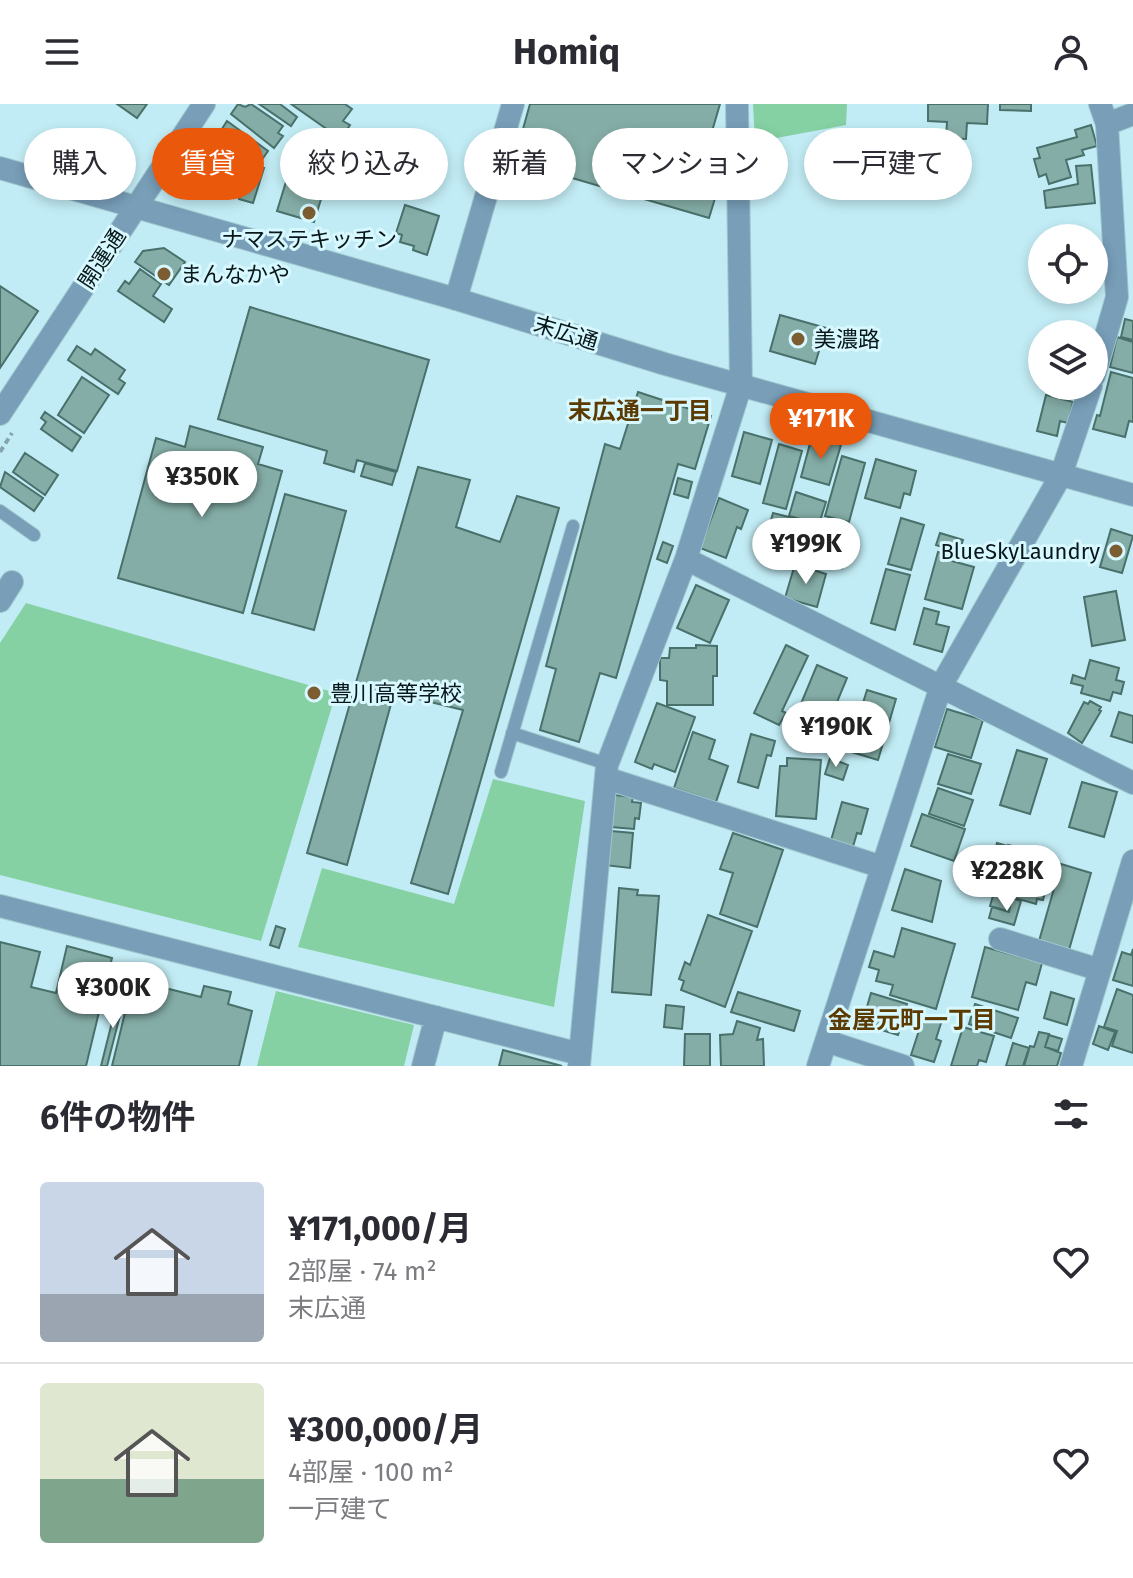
<!DOCTYPE html>
<html lang="ja">
<meta charset="utf-8">
<style>
:root{--surface:#fff;--page:#f7f7f7;--text:#2b2b33;--muted:#7c7c81;--line:#e1e1e2;--accent:#ea580c}
body{margin:0;font-family:"Fira Sans","Noto Sans JP",sans-serif;background:var(--page);color:var(--text);height:100vh;display:flex;flex-direction:column;font-size:30px;white-space:nowrap}
*{box-sizing:border-box;margin:0}
p{font-size:26px;color:var(--muted)}
.icon{flex:none;width:44px;height:44px;fill:none;stroke:currentColor;stroke-width:2;stroke-linecap:round;stroke-linejoin:round}
.map{position:relative;height:962px;overflow:hidden}
.side{display:flex;flex-direction:column;background:var(--surface);flex:1}
.side>*{flex:none}
.guide{position:absolute;left:24px;top:24px;width:1086px;height:72px;display:flex;gap:16px}
.buttons{position:absolute;left:1028px;top:120px;display:grid;gap:16px}
.buttons a{display:grid;place-items:center;width:80px;height:80px;border-radius:50%;background:var(--surface);box-shadow:0 4px 12px #0003;font-size:40px}
.price{position:absolute;translate:-50% -68px;padding:0 18px;border-radius:28px;background:#fff;color:#222;font-size:26px;line-height:52px;filter:drop-shadow(0 2px 4px #0008)}
.price::after{content:'';position:absolute;left:50%;top:48px;width:24px;height:18px;margin-left:-12px;background:inherit;clip-path:polygon(0 0,100% 0,50% 100%)}
.price.current{background:var(--accent);color:#fff}
ul{padding:0;list-style:none}
li{display:flex;align-items:center;gap:24px;height:200px;padding:0 40px}
li+li{border-top:2px solid var(--line)}
li span{display:grid;place-items:center;flex:none;width:224px;height:160px;border-radius:8px;color:#555}
li>.icon{margin-inline-start:auto}
span .icon{width:96px;height:96px;fill:#fffc;stroke-width:1}
li b{font-size:34px}
h2{display:flex;justify-content:space-between;align-items:center;height:96px;padding:0 40px;font-size:34px}
.pill{padding:0 28px;border-radius:36px;background:var(--surface);box-shadow:0 4px 12px #0003;font-size:28px;line-height:72px}
.pill.current{background:var(--accent);color:#fff}
header{display:flex;justify-content:space-between;align-items:center;height:104px;padding:0 40px;background:var(--surface);font-size:36px;font-weight:700}
.map>svg:first-child{display:block}
.green{fill:#85d1a3}
.building{fill:#85ada7;stroke:#49706a;stroke-width:2}
.lines{fill:none;stroke-linecap:round;stroke-linejoin:round}
.service-casing{stroke:#a0c6ce;stroke-width:14}
.minor-casing{stroke:#a0c6ce;stroke-width:24}
.tertiary-casing{stroke:#a0c6ce;stroke-width:24}
.path{stroke:#84a5ac;stroke-width:4;stroke-dasharray:6 4;stroke-linecap:butt}
.service{stroke:#789eb8;stroke-width:12}
.minor{stroke:#789eb8;stroke-width:22}
.tertiary{stroke:#789eb8;stroke-width:22}
.poi-dot{fill:#7c5d32;stroke:#d7f8ff;stroke-width:3}
.labels{text-anchor:middle;dominant-baseline:central;stroke-width:6;stroke-linejoin:round;paint-order:stroke}
.poi-label{font-size:22px;fill:#07171a;stroke:#d7f8ff;text-anchor:start}
.street-label{font-size:22px;fill:#07171a;stroke:#d7f8ff}
.neighbourhood-label{font-size:24px;font-weight:bold;fill:#5c3b02;stroke:#d7f8ff}
</style>
<header><svg class="icon" aria-label="menu" viewBox="0 0 24 24"><path d="M4 6h16M4 12h16M4 18h16"/></svg>Homiq<svg class="icon" aria-label="person" viewBox="0 0 24 24"><circle cx="12" cy="8" r="4"/><path d="M4 21q1-7 8-7t8 7"/></svg></header>
<div class="map">
<svg width="1133" height="962" viewBox="0 0 1133 962">
<rect width="100%" height="100%" fill="#c2ecf5"/>
<path class="green" d="M 753,0 L 847,0 L 846,21 L 755,38 Z
M 26,499 L 336,589 L 261,837 L 0,771 L 0,539 Z
M 493,675 L 585,697 L 554,903 L 298,843 L 322,764 L 454,800 Z
M 276,887 L 414,921 L 404,962 L 257,962 Z"/>
<path class="building" d="M 117,0 L 147,0 L 137,14 Z
M 238,0 L 245,3 L 251,0 L 283,22 L 278,29 L 283,32 L 274,44 L 231,10 Z
M 259,0 L 280,0 L 297,13 L 291,22 Z
M 291,0 L 345,0 L 352,5 L 343,17 L 350,21 L 341,35 Z
M 530,0 L 720,0 L 708,41 L 722,46 L 716,66 L 723,68 L 709,114 L 514,57 Z
M 928,0 L 988,0 L 987,20 L 967,19 L 966,35 L 946,34 L 947,18 L 928,17 Z
M 1000,0 L 1031,0 L 1031,7 L 1000,6 Z
M 227,17 L 268,47 L 261,57 L 220,28 Z
M 1091,21 L 1097,42 L 1082,46 L 1084,51 L 1066,56 L 1071,73 L 1049,80 L 1046,70 L 1039,73 L 1034,55 L 1040,54 L 1037,44 L 1077,33 L 1075,26 Z
M 301,32 L 337,43 L 314,118 L 277,107 L 293,55 L 301,57 L 304,50 L 296,48 Z
M 219,33 L 247,52 L 234,71 L 206,52 Z
M 204,55 L 239,80 L 230,93 L 197,84 L 195,68 Z
M 249,60 L 264,64 L 253,99 L 239,95 Z
M 1091,61 L 1095,99 L 1046,104 L 1044,87 L 1078,80 L 1076,62 Z
M 405,101 L 439,112 L 427,151 L 413,146 L 414,142 L 400,138 L 402,131 L 396,129 Z
M 164,144 L 185,158 L 169,181 L 135,158 L 143,147 Z
M 140,165 L 161,180 L 153,192 L 172,205 L 164,218 L 118,187 L 125,177 L 129,180 Z
M 0,182 L 38,207 L 0,264 Z
M 250,203 L 429,256 L 397,367 L 357,356 L 354,368 L 324,359 L 327,347 L 218,315 Z
M 780,211 L 826,224 L 815,260 L 770,247 Z
M 1125,215 L 1133,217 L 1133,236 L 1121,233 Z
M 1117,233 L 1133,238 L 1133,269 L 1110,263 Z
M 77,242 L 91,251 L 95,245 L 125,266 L 119,275 L 125,279 L 118,290 L 68,256 Z
M 1111,268 L 1133,274 L 1133,318 L 1129,317 L 1125,333 L 1093,325 L 1097,311 L 1100,312 Z
M 82,273 L 109,291 L 84,329 L 58,311 Z
M 1052,282 L 1076,282 L 1074,292 L 1051,286 Z
M 638,288 L 711,312 L 695,365 L 678,360 L 616,574 L 600,569 L 579,638 L 540,626 L 556,565 L 546,562 L 605,340 L 620,345 Z
M 1046,291 L 1073,298 L 1068,319 L 1060,317 L 1057,332 L 1037,327 Z
M 45,308 L 81,333 L 72,347 L 41,325 L 46,318 L 41,314 Z
M 190,322 L 263,343 L 258,360 L 282,367 L 243,509 L 118,474 L 156,334 L 185,343 Z
M 744,328 L 772,336 L 760,380 L 732,372 Z
M 812,332 L 841,341 L 829,381 L 801,373 Z
M 779,340 L 802,347 L 786,405 L 763,399 Z
M 25,349 L 58,371 L 45,391 L 13,368 Z
M 842,352 L 865,359 L 849,418 L 825,412 Z
M 876,355 L 916,367 L 910,391 L 904,389 L 900,404 L 865,394 Z
M 365,359 L 396,368 L 392,381 L 361,372 Z
M 418,363 L 470,376 L 456,423 L 500,438 L 517,392 L 559,404 L 448,790 L 411,779 L 463,606 L 394,589 L 347,761 L 307,749 Z
M 5,368 L 43,394 L 34,407 L 0,383 Z
M 678,374 L 692,378 L 688,394 L 674,390 Z
M 796,388 L 826,398 L 819,420 L 789,412 Z
M 285,390 L 346,407 L 314,526 L 252,509 Z
M 719,394 L 748,406 L 741,425 L 737,423 L 726,454 L 700,444 Z
M 773,409 L 797,415 L 784,462 L 760,455 Z
M 901,414 L 924,421 L 911,466 L 888,460 Z
M 811,422 L 848,432 L 844,445 L 848,447 L 842,464 L 802,453 Z
M 1111,425 L 1133,432 L 1122,469 L 1100,463 Z
M 940,429 L 963,436 L 959,448 L 936,441 Z
M 663,438 L 673,442 L 667,459 L 657,455 Z
M 938,448 L 953,453 L 952,457 L 974,463 L 962,505 L 925,495 Z
M 795,460 L 826,470 L 817,503 L 785,494 Z
M 886,465 L 910,471 L 895,526 L 871,519 Z
M 696,481 L 729,496 L 710,539 L 677,524 Z
M 1116,487 L 1125,536 L 1092,542 L 1084,493 Z
M 924,504 L 939,508 L 936,520 L 949,523 L 942,548 L 914,540 Z
M 696,541 L 717,542 L 717,572 L 713,572 L 713,601 L 667,601 L 667,577 L 660,576 L 660,554 L 669,554 L 670,544 L 696,544 Z
M 786,541 L 808,552 L 782,607 L 786,609 L 779,621 L 754,609 Z
M 1090,556 L 1119,564 L 1116,576 L 1124,578 L 1121,590 L 1113,588 L 1110,597 L 1081,589 L 1083,582 L 1071,579 L 1073,571 L 1085,575 Z
M 817,561 L 847,574 L 818,644 L 788,631 Z
M 867,586 L 896,595 L 878,656 L 848,647 Z
M 1090,597 L 1101,603 L 1099,606 L 1101,607 L 1082,639 L 1068,629 L 1084,598 L 1088,600 Z
M 657,599 L 695,613 L 675,668 L 654,660 L 652,665 L 635,658 Z
M 947,605 L 983,616 L 971,654 L 935,643 Z
M 1119,608 L 1133,612 L 1133,639 L 1111,632 Z
M 693,628 L 715,636 L 709,655 L 728,662 L 716,698 L 674,684 Z
M 751,630 L 775,637 L 771,652 L 767,651 L 758,684 L 738,678 Z
M 1017,646 L 1047,655 L 1030,710 L 1000,701 Z
M 948,650 L 981,660 L 971,690 L 938,680 Z
M 787,654 L 821,656 L 816,715 L 776,712 L 780,662 L 787,662 Z
M 830,654 L 848,661 L 843,676 L 825,670 Z
M 1082,678 L 1117,688 L 1104,733 L 1069,723 Z
M 938,684 L 973,696 L 964,722 L 929,710 Z
M 614,691 L 633,693 L 632,698 L 641,699 L 639,715 L 635,714 L 634,725 L 611,723 Z
M 842,698 L 868,705 L 861,730 L 857,729 L 852,746 L 830,740 Z
M 922,710 L 965,725 L 954,757 L 911,742 Z
M 611,727 L 633,729 L 630,764 L 604,761 Z
M 733,729 L 783,746 L 757,823 L 720,810 L 733,769 L 720,765 Z
M 997,739 L 1007,742 L 1000,769 L 990,766 Z
M 1008,741 L 1027,746 L 1022,764 L 1041,770 L 1041,773 L 1048,776 L 1043,796 L 1037,795 L 1036,800 L 1012,793 L 1008,807 L 990,802 Z
M 1061,760 L 1091,769 L 1069,846 L 1039,837 Z
M 905,765 L 941,777 L 932,818 L 892,806 Z
M 619,784 L 638,786 L 637,791 L 659,792 L 651,891 L 612,888 Z
M 1012,794 L 1021,797 L 1014,821 L 989,814 L 992,803 L 1009,808 Z
M 708,811 L 752,827 L 725,903 L 681,886 L 684,877 L 679,875 L 685,858 L 690,861 Z
M 276,822 L 285,825 L 279,844 L 270,841 Z
M 902,824 L 955,840 L 936,905 L 890,891 L 893,881 L 876,877 L 879,866 L 869,863 L 874,847 L 894,853 Z
M 0,838 L 40,848 L 31,883 L 56,889 L 67,842 L 112,854 L 86,962 L 0,962 Z
M 985,843 L 1042,859 L 1036,881 L 1026,878 L 1018,906 L 972,893 Z
M 1133,845 L 1133,882 L 1113,876 L 1122,848 L 1131,851 Z
M 133,876 L 201,893 L 204,882 L 231,888 L 228,900 L 252,907 L 239,962 L 112,962 Z
M 1117,885 L 1133,891 L 1133,949 L 1112,942 L 1117,927 L 1104,923 Z
M 738,888 L 800,907 L 794,927 L 731,908 Z
M 1051,888 L 1074,895 L 1067,921 L 1044,914 Z
M 871,889 L 907,900 L 898,931 L 862,920 Z
M 119,890 L 125,892 L 107,962 L 101,962 Z
M 975,900 L 1018,914 L 1011,934 L 969,920 Z
M 666,901 L 684,903 L 682,925 L 664,923 Z
M 924,911 L 942,916 L 936,935 L 941,937 L 934,958 L 911,951 Z
M 737,917 L 760,924 L 757,936 L 763,935 L 764,962 L 721,962 L 720,931 L 733,930 Z
M 1099,922 L 1115,928 L 1108,946 L 1093,940 Z
M 963,923 L 994,932 L 986,958 L 979,956 L 977,962 L 951,962 Z
M 1039,928 L 1049,930 L 1045,943 L 1061,949 L 1057,962 L 1024,962 L 1030,942 L 1034,943 Z
M 685,930 L 710,930 L 710,962 L 684,962 Z
M 1049,931 L 1062,935 L 1058,947 L 1045,943 Z
M 1013,939 L 1029,944 L 1023,962 L 1006,962 Z
M 503,946 L 562,962 L 499,962 Z"/>
<g class="lines">
<g class="service-casing">
<path id="service" d="M 0,407 L 34,431
M 512,629 L 607,660
M 501,668 L 573,422"/>
</g>
<g class="minor-casing">
<path id="minor" d="M 1107,20 L 1133,10
M 456,195 L 513,0
M 1094,272 L 1117,193 L 1107,20 L 1100,0
M 686,455 L 1133,679
M 0,497 L 12,478
M 606,674 L 882,763
M 0,802 L 580,950
M 1000,835 L 1100,866
M 826,937 L 903,962
M 423,962 L 436,913
M 579,962 L 607,661 L 686,455 L 741,281 L 737,0
M 818,962 L 941,582 L 1061,371 L 1091,282
M 1071,962 L 1133,757"/>
</g>
<g class="tertiary-casing">
<path id="tertiary" d="M 0,64 L 456,195 L 665,260 L 1133,391
M 0,310 L 204,0"/>
</g>
<path class="path" d="M 0,348 L 12,329"/>
<use href="#service" class="service"/>
<use href="#minor" class="minor"/>
<use href="#tertiary" class="tertiary"/>
</g>
<g class="poi-dot">
<circle cx="309" cy="109" r="8"/>
<circle cx="164" cy="170" r="8"/>
<circle cx="798" cy="235" r="8"/>
<circle cx="1116" cy="447" r="8"/>
<circle cx="314" cy="589" r="8"/>
</g>
<g class="labels">
<g class="poi-label">
<text x="309" y="135" text-anchor="middle">ナマステキッチン</text>
<text x="180" y="170">まんなかや</text>
<text x="814" y="235">美濃路</text>
<text x="1100" y="447" text-anchor="end">BlueSkyLaundry</text>
<text x="330" y="589">豊川高等学校</text>
</g>
<g class="street-label">
<text transform="translate(102 155) rotate(-57)">開運通</text>
<text transform="translate(566 229) rotate(17)">末広通</text>
</g>
<g class="neighbourhood-label">
<text x="640" y="307">末広通一丁目</text>
<text x="912" y="916">金屋元町一丁目</text>
</g>
</g>
</svg>
<div class="buttons">
<a><svg class="icon" aria-label="locate" viewBox="0 0 24 24"><circle cx="12" cy="12" r="6"/><path d="M12 2v4M12 18v4M2 12h4M18 12h4"/></svg></a>
<a><svg class="icon" aria-label="layers" viewBox="0 0 24 24"><path d="M12 4l9 5-9 5-9-5zM3 14l9 5 9-5"/></svg></a>
</div>
<b class="price current" style="left:821px;top:357px">¥171K</b>
<b class="price" style="left:202px;top:415px">¥350K</b>
<b class="price" style="left:806px;top:482px">¥199K</b>
<b class="price" style="left:836px;top:665px">¥190K</b>
<b class="price" style="left:1007px;top:809px">¥228K</b>
<b class="price" style="left:113px;top:926px">¥300K</b>
<div class="guide">
<a class="pill">購入</a>
<a class="pill current">賃貸</a>
<a class="pill">絞り込み</a>
<a class="pill">新着</a>
<a class="pill">マンション</a>
<a class="pill">一戸建て</a>
</div>
</div>
<section class="side">
<h2>6件の物件<svg class="icon" aria-label="filters" viewBox="0 0 24 24"><path d="M4 7h16M4 17h16"/><circle cx="9" cy="7" r="2"/><circle cx="15" cy="17" r="2"/></svg></h2>
<ul>
<li><span style="background:linear-gradient(#c9d6e8 70%,#9aa5b1 0)"><svg class="icon" aria-label="home" viewBox="0 0 24 24"><path d="M3 11l9-7 9 7M6 9v11h12V9"/></svg></span><div><b>¥171,000/月</b><p>2部屋 · 74 m²</p><p>末広通</p></div><svg class="icon" aria-label="heart" viewBox="0 0 24 24"><path d="M12 20l-8-8c-3-5 5-10 8-4 3-6 11-1 8 4z"/></svg></li>
<li><span style="background:linear-gradient(#dfe7d0 60%,#7fa58c 0)"><svg class="icon" aria-label="home" viewBox="0 0 24 24"><path d="M3 11l9-7 9 7M6 9v11h12V9"/></svg></span><div><b>¥300,000/月</b><p>4部屋 · 100 m²</p><p>一戸建て</p></div><svg class="icon" aria-label="heart" viewBox="0 0 24 24"><path d="M12 20l-8-8c-3-5 5-10 8-4 3-6 11-1 8 4z"/></svg></li>
</ul>
</section>
